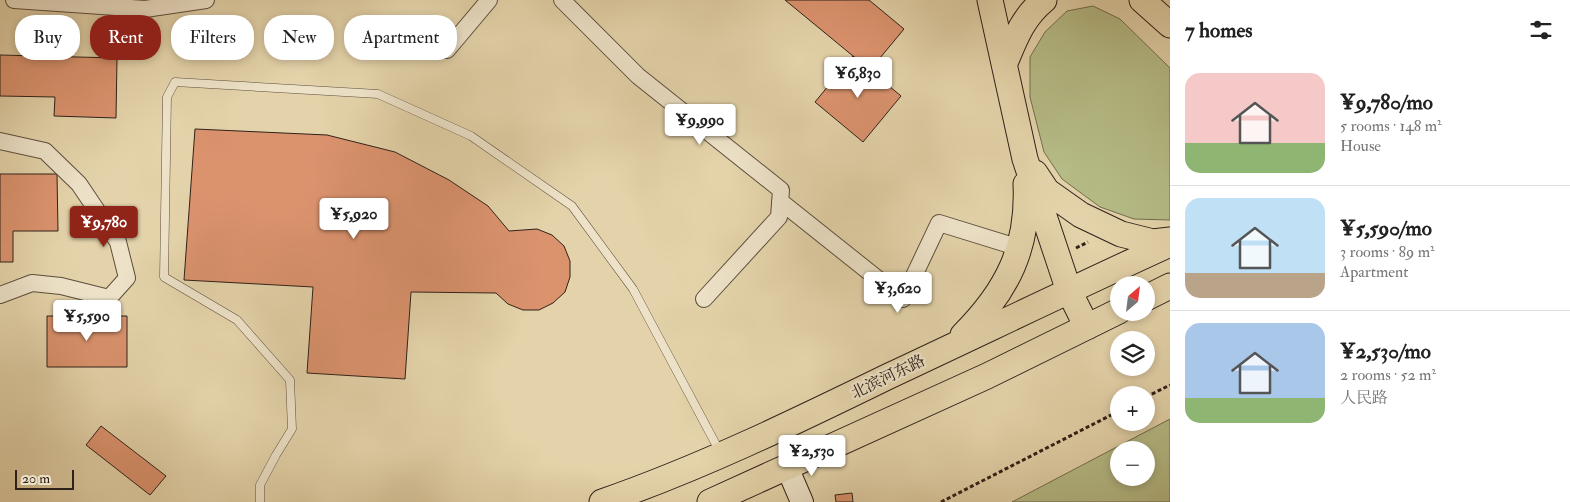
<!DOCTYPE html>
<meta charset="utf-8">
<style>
:root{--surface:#fff;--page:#f2f2f2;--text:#222;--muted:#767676;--line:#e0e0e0;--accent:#8f2418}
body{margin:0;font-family:"IM FELL Double Pica","Noto Serif SC",serif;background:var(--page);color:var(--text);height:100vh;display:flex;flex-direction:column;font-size:19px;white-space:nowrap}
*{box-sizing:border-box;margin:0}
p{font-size:16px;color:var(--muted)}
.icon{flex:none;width:28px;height:28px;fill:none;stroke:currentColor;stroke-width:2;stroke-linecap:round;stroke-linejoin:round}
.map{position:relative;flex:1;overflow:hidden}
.side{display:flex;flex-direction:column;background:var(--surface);width:400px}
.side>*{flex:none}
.hud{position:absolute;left:15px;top:15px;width:475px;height:45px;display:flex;gap:10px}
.needle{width:32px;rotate:28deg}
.buttons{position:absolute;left:1110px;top:276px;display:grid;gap:10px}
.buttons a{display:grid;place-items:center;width:45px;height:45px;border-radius:50%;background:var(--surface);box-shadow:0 2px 8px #0003;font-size:25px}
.scale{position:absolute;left:15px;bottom:12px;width:59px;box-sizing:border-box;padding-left:5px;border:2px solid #2f2119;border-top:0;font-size:14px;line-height:18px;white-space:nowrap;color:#2f2119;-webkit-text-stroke:4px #ede2c8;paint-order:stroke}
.price{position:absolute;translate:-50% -42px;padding:0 11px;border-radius:5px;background:#fff;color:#222;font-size:16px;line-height:32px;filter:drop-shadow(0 1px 2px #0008)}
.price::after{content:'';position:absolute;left:50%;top:30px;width:15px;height:11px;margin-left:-8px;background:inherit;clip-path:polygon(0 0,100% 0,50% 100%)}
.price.active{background:var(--accent);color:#fff}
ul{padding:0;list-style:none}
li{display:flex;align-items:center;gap:15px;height:125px;padding:0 15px}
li+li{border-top:1px solid var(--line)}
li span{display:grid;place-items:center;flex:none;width:140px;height:100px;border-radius:15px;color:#555}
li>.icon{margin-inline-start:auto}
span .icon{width:60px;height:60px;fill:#fffc;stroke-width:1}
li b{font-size:21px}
h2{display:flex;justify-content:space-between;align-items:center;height:60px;padding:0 15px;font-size:21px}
.chip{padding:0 18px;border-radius:20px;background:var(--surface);box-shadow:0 2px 8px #0003;font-size:18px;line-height:45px}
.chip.active{background:var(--accent);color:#fff}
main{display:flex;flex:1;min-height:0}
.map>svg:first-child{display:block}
.green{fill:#b6bc87;stroke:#726e50;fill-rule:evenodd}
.building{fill:#db936e;stroke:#2f2119}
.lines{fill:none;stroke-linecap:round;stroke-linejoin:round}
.lane-casing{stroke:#5c4e3d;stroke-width:9}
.street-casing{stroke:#5c4e3d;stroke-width:18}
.secondary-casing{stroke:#2f2119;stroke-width:24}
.primary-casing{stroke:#2f2119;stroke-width:27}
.path{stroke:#2f2119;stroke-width:3;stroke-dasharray:4 2.5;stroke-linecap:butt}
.lane{stroke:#ede2c8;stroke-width:8}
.street{stroke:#ede2c8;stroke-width:16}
.secondary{stroke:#ede2c8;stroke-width:22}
.primary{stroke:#e4d3aa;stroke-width:25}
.labels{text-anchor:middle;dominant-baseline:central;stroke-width:4.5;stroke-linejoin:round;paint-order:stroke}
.street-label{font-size:16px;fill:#2f2119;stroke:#ede2c8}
</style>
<main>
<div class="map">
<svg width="1170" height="502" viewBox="0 0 1170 502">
<rect width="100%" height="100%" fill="#e4d3aa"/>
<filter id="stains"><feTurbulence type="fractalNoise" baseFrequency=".004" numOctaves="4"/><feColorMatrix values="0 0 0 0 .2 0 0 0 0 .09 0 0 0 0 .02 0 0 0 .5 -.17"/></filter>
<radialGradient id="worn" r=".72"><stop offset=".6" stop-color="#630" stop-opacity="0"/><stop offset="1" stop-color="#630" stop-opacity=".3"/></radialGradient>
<path class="green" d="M 1093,6 L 1120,19 L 1170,68 L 1170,220 L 1134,219 L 1100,207 L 1062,179 L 1044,152 L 1030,97 L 1030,57 L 1045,32 L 1067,11 Z
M 1170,419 L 1170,502 L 1012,502 ZM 1119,450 L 1146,450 L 1146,478 L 1119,478 Z"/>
<path class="building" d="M 785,0 L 869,0 L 904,29 L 870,70 Z
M 0,55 L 117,58 L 116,118 L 54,116 L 55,97 L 0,96 Z
M 853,56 L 901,96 L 863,142 L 815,102 Z
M 195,129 L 327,135 L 395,152 L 449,180 L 488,206 L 509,231 L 537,229 L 552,235 L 564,246 L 570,261 L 570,277 L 565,292 L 553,303 L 539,310 L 523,310 L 508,304 L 496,293 L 411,292 L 405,379 L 307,373 L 313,287 L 184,280 Z
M 0,174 L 57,174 L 58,231 L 13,231 L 13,262 L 0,262 Z
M 47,316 L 127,316 L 127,367 L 47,367 Z
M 101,426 L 166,476 L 150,495 L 86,445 Z
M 852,493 L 853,502 L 836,502 L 835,495 Z"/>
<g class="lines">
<g class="lane-casing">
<path id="lane" d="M 260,502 L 260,485 L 276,455 L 292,429 L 290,380 L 237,320 L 164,277 L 167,97 L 175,82 L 378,94 L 471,136 L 572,206 L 633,289 L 720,452"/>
</g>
<g class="street-casing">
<path id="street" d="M 14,0 L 145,9 L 206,0
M 562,0 L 638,76 L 781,190 L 779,217 L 704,299
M 447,50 L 489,0
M 0,141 L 45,151 L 79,184 L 118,242 L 127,278 L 109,298 L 61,286 L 32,283 L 0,295
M 780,201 L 903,299 L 939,223 L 1020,248"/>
</g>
<g class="secondary-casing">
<path id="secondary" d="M 787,467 L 802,502"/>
</g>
<g class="primary-casing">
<path id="primary" d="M 990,0 L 1025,159 L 1069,291 L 1087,327
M 1142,0 L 1170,25
M 1005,63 C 1015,39 1023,17 1044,0
M 1035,173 L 1047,191 L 1081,215 L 1121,234 L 1153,242 L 1170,240
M 1146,298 L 1170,286
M 963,335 C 1007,291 1029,248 1026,184
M 602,502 C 700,468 795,422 889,376 C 983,332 1076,287 1170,244
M 710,502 L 987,376 L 1119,311"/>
</g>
<path class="path" d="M 1076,248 L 1088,242
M 1146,397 L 1170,385
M 941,502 L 1119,411"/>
<use href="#lane" class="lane"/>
<use href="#street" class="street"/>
<use href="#secondary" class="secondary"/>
<use href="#primary" class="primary"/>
</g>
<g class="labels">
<g class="street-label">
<text transform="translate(888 377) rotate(-26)">北滨河东路</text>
</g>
</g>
<rect width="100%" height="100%" filter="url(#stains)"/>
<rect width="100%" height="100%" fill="url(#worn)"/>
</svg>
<div class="buttons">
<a><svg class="needle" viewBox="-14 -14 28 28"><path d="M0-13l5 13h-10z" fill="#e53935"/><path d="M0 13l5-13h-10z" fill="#767676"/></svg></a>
<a><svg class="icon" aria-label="layers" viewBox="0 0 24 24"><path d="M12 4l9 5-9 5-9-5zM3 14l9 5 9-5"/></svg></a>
<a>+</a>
<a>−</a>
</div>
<div class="scale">20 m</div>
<b class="price" style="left:858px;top:99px">¥6,830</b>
<b class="price" style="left:700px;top:146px">¥9,990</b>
<b class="price" style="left:354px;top:240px">¥5,920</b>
<b class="price active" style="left:104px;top:248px">¥9,780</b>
<b class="price" style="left:898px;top:314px">¥3,620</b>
<b class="price" style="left:87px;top:342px">¥5,590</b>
<b class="price" style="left:812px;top:477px">¥2,530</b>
<div class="hud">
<a class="chip">Buy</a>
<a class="chip active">Rent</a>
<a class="chip">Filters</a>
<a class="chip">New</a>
<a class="chip">Apartment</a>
</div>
</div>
<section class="side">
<h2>7 homes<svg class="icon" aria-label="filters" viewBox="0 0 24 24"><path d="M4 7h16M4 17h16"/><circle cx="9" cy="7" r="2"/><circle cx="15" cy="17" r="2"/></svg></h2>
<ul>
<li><span style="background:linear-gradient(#f6c9c9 70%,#8fb573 0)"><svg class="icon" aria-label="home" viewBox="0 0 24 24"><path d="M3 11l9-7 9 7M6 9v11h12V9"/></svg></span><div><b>¥9,780/mo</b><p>5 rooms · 148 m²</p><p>House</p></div></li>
<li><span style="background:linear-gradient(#bfe0f5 75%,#b9a48a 0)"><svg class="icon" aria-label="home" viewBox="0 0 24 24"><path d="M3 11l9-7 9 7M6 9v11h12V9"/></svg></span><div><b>¥5,590/mo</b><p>3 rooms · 89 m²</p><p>Apartment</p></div></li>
<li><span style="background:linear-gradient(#a9c7e8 75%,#8fb573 0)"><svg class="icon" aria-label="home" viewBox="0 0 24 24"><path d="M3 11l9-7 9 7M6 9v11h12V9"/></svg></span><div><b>¥2,530/mo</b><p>2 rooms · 52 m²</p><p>人民路</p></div></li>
</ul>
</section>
</main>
